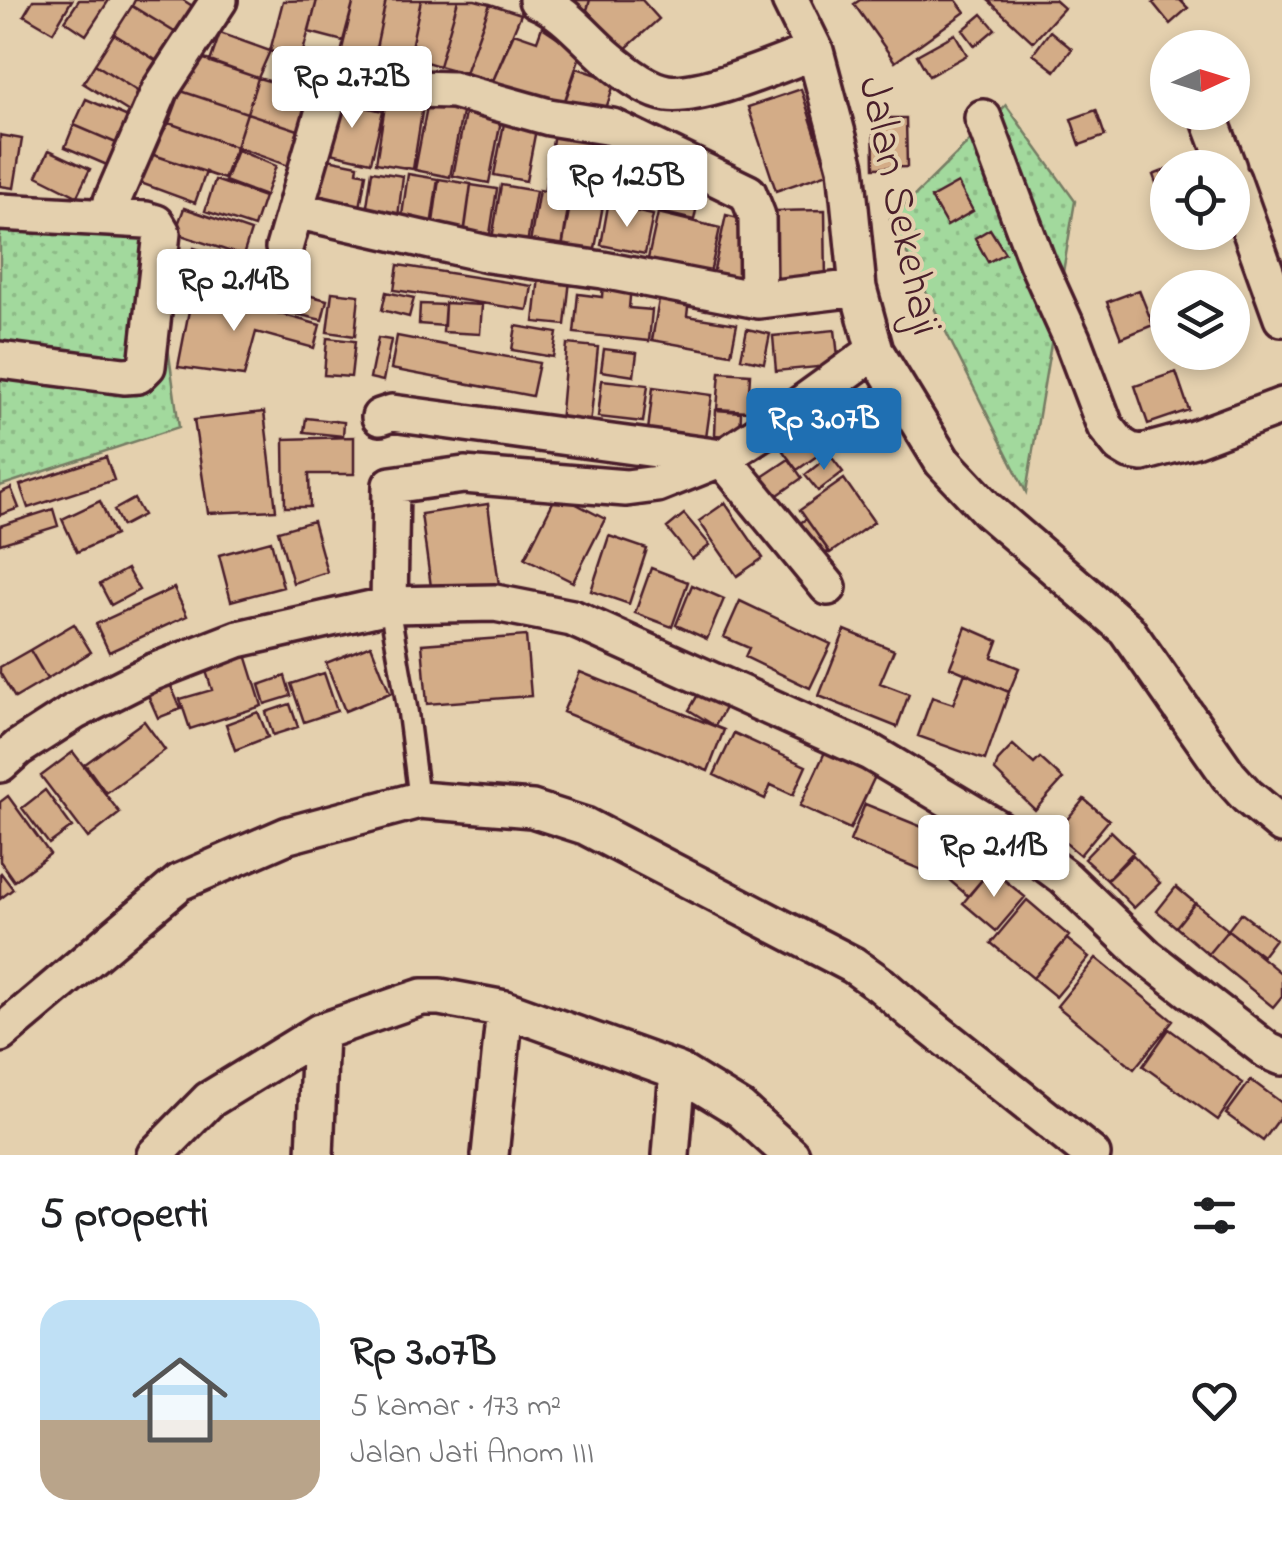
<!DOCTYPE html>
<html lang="id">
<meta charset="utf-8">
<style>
:root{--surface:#fff;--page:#f2f2f2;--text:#202124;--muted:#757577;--accent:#1f6fb2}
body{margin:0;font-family:"Indie Flower",sans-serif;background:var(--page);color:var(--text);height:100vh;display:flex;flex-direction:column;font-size:38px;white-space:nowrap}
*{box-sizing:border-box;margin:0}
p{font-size:32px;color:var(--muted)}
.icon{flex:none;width:55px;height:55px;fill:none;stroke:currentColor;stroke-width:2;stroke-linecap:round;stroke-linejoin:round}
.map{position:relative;height:1155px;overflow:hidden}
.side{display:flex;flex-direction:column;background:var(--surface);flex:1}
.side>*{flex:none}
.needle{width:65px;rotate:86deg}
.buttons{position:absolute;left:1150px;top:30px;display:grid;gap:20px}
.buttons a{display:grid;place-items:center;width:100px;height:100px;border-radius:50%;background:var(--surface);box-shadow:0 5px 15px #0003;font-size:50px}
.price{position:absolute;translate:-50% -85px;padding:0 22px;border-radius:10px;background:#fff;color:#222;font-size:32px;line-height:65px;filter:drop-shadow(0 2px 5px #0008)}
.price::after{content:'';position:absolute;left:50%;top:60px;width:30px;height:22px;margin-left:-15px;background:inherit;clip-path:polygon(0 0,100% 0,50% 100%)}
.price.on{background:var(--accent);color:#fff}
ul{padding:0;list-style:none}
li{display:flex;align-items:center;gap:30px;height:250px;padding:0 40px}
li span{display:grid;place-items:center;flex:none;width:280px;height:200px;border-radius:30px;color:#555}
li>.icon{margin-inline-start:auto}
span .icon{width:120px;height:120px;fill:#fffc;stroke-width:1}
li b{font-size:42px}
h2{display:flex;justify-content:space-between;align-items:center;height:120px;padding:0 40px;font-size:42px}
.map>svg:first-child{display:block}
.park{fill:url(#park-dots);stroke:#767c64;stroke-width:2.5}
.building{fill:#d3ac87;stroke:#4a1f2b;stroke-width:2.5}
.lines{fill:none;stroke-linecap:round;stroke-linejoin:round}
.service-casing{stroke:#4a1f2b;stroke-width:25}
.minor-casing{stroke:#4a1f2b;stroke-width:42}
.service{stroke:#e4d0ae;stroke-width:18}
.minor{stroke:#e4d0ae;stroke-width:35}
.labels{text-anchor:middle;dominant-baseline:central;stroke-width:8;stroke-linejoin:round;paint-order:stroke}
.street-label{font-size:45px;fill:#4a1f2b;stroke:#e4d0ae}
</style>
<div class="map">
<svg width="1282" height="1155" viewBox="0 0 1282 1155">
<defs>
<pattern id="park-dots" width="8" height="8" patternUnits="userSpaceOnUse" patternTransform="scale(2.5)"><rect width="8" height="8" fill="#a2d99d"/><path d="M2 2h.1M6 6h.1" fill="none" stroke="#8dba87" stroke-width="1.8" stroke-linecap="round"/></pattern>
</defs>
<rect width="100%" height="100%" fill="#e4d0ae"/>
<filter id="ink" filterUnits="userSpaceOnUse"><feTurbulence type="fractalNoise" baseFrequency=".01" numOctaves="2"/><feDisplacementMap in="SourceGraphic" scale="20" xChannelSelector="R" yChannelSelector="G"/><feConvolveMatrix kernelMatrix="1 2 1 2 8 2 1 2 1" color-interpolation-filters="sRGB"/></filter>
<g filter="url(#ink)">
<path class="park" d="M 1006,105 L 1075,201 L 1026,492 L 890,220 Z
M 0,223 L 151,224 L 179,427 L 0,486 Z"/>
<path class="building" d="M 33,0 L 72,0 L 53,32 L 24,15 Z
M 79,0 L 109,0 L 86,35 L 65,21 Z
M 135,0 L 183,0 L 197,9 L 181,36 L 132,6 Z
M 317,0 L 354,0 L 343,41 L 309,32 Z
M 317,0 L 301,59 L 270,51 L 283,1 Z
M 354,0 L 386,0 L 370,77 L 334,82 Z
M 386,0 L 421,0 L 409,57 L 370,77 Z
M 421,0 L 458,0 L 439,66 L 409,57 Z
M 458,0 L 475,0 L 490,4 L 465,73 L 439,66 Z
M 558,0 L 590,0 L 587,10 Z
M 590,0 L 642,0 L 659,19 L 623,51 L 587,10 Z
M 860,0 L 956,0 L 965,12 L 895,62 L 854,4 Z
M 988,0 L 1055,0 L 1064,8 L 1033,42 Z
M 1156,0 L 1180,0 L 1188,8 L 1170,24 L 1153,3 Z
M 490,4 L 521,14 L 492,83 L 465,73 Z
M 132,6 L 181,36 L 165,66 L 114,34 Z
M 982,14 L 995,29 L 975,46 L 963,30 Z
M 542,27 L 581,53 L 561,112 L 492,83 L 514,33 L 537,41 Z
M 1050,31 L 1072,49 L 1055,71 L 1033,54 Z
M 220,33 L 270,51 L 258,78 L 210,62 Z
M 114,34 L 165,66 L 145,96 L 95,64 Z
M 955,34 L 967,55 L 929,76 L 917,55 Z
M 193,55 L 258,78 L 247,113 L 181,91 Z
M 95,64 L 145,96 L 134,115 L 83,83 Z
M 577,68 L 615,81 L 604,115 L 561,112 Z
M 258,78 L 320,95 L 307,133 L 247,113 Z
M 801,89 L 828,173 L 776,191 L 748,107 Z
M 181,91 L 247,113 L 236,147 L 169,123 Z
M 429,96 L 464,102 L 450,177 L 415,170 Z
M 86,99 L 128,117 L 116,143 L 74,125 Z
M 386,99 L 423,106 L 413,169 L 376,163 Z
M 332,100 L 383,111 L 371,162 L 322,151 Z
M 467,103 L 503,110 L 489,183 L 453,176 Z
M 1096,110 L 1105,136 L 1080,145 L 1071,119 Z
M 247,113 L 307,133 L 294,168 L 236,147 Z
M 506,113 L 538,119 L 526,181 L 494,175 Z
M 873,118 L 906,118 L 907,167 L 874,168 Z
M 556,121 L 592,127 L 581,194 L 545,188 Z
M 169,123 L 236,147 L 224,179 L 148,153 Z
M 74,125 L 116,143 L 107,165 L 65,147 Z
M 0,135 L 22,139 L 14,188 L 0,186 Z
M 49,150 L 90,169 L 77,196 L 37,176 Z
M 237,150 L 276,166 L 265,196 L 225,181 Z
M 594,150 L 620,153 L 614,201 L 588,198 Z
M 148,153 L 206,172 L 195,203 L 138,182 Z
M 623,153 L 660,160 L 651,210 L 615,204 Z
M 1203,155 L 1208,168 L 1172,168 Z
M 323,158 L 358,165 L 357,172 L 366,174 L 359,213 L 313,211 Z
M 1168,169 L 1168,214 L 1153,175 Z
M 372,171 L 403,176 L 397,225 L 365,220 Z
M 661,173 L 702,182 L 694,220 L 652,210 Z
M 408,174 L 438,179 L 430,233 L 400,229 Z
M 439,179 L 471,184 L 463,241 L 431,237 Z
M 215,180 L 264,197 L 254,227 L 205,211 Z
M 958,183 L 973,211 L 947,226 L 931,198 Z
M 471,185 L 497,189 L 488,247 L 463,243 Z
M 501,185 L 536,191 L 525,256 L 490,251 Z
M 539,190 L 570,195 L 560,261 L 528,255 Z
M 571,200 L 603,205 L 594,254 L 562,248 Z
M 608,206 L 653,215 L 645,254 L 601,245 Z
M 184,208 L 251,231 L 243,256 L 175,233 Z
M 825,210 L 826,285 L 776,286 L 775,211 Z
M 658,213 L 720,228 L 708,282 L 646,268 Z
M 726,215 L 754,222 L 739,290 L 711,283 Z
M 990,229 L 1005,253 L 988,262 L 975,238 Z
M 194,248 L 251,267 L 240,299 L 183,280 Z
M 398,265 L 532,286 L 528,310 L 394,290 Z
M 539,277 L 570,280 L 565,325 L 534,322 Z
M 603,283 L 631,286 L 629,308 L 652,310 L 649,341 L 574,333 L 578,294 L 602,297 Z
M 284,289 L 327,300 L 322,320 L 279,310 Z
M 193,290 L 320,325 L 314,348 L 256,332 L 244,376 L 178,367 Z
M 1139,290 L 1153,325 L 1121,338 L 1107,302 Z
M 332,292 L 359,295 L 355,336 L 327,332 Z
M 386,292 L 414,298 L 409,317 L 382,310 Z
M 660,294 L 689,299 L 687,316 L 737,324 L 731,354 L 652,340 Z
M 445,303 L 482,305 L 480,334 L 443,332 Z
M 420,304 L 445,305 L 444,326 L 419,324 Z
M 516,326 L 557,333 L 553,357 L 512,350 Z
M 747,329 L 770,334 L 764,363 L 741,358 Z
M 835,330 L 839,365 L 776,371 L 773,336 Z
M 397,336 L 539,363 L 532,396 L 391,369 Z
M 327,338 L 355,341 L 351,377 L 324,375 Z
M 378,338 L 391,340 L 383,381 L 370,378 Z
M 567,344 L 598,347 L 590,426 L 560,423 Z
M 604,349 L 637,353 L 634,376 L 601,371 Z
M 720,372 L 750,374 L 748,411 L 717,409 Z
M 1176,372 L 1189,410 L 1148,424 L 1135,386 Z
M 602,380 L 648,385 L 643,422 L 598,417 Z
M 653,387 L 712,395 L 706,438 L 648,431 Z
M 716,410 L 741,412 L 740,437 L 715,435 Z
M 264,412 L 276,510 L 208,513 L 194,420 Z
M 306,418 L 344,422 L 343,436 L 304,432 Z
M 812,432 L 824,451 L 797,470 L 783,451 Z
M 354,437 L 354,474 L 309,474 L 310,507 L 285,507 L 284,439 Z
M 830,455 L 843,472 L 818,491 L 805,475 Z
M 106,457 L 114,480 L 28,508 L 20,485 Z
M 789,459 L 802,478 L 775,497 L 762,477 Z
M 844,479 L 874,522 L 830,553 L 800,510 Z
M 11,488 L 19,508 L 0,515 L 0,493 Z
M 557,494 L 605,519 L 573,582 L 525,558 Z
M 134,499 L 143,515 L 122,526 L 114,510 Z
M 100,501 L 115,535 L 77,552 L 62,519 Z
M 725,503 L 763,558 L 737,576 L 699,521 Z
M 488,504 L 499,585 L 432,594 L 421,514 Z
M 53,509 L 58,526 L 0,544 L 0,526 Z
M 684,514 L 710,545 L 692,559 L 667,528 Z
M 806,519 L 829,551 L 815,562 L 790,530 Z
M 313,521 L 327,572 L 293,583 L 278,531 Z
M 609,536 L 647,549 L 629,604 L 591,591 Z
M 271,541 L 283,587 L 231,601 L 219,555 Z
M 651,568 L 688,582 L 672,627 L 635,613 Z
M 127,569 L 139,590 L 111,605 L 100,584 Z
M 692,585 L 724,599 L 707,639 L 676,625 Z
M 174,588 L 187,616 L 109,652 L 96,624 Z
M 740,601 L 831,644 L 810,688 L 745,657 L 749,648 L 724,637 Z
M 74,624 L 91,652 L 47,679 L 30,650 Z
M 966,627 L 998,641 L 992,657 L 1019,668 L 1009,692 L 950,667 Z
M 845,630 L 894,650 L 880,683 L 909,694 L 897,727 L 819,696 Z
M 526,636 L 531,696 L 427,704 L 422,644 Z
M 243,645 L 262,706 L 190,729 L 180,699 L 212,690 L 202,658 Z
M 371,645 L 390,693 L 345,711 L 326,663 Z
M 30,650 L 47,679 L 15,698 L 0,673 L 0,667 Z
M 580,672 L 724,730 L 708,771 L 563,712 Z
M 324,673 L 337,711 L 304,722 L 291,684 Z
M 965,673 L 1009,692 L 985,760 L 918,736 L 932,697 L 953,704 Z
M 166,675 L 181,709 L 158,718 L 143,684 Z
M 285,676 L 291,696 L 265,704 L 259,685 Z
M 699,693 L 725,708 L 715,726 L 689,710 Z
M 290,704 L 298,727 L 273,735 L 266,712 Z
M 258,712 L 268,737 L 235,750 L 226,724 Z
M 144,721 L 165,750 L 106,793 L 85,764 Z
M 734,733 L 806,766 L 793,795 L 771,785 L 765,799 L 714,775 Z
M 831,739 L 878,770 L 850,829 L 800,806 Z
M 1013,745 L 1034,764 L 1040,758 L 1063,779 L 1035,810 L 995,771 L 998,761 Z
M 73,752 L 120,813 L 88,838 L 41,776 Z
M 45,790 L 72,827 L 49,844 L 22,808 Z
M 8,796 L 50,854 L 14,881 L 0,861 L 0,802 Z
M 1084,799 L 1109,820 L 1080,855 L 1055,834 Z
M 865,804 L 942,835 L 927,872 L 850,841 Z
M 1111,831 L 1133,852 L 1107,880 L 1084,859 Z
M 964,846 L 991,869 L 968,896 L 941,873 Z
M 1133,855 L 1160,883 L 1134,908 L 1107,880 Z
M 991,869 L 1025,897 L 996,931 L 963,903 Z
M 1,873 L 13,889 L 0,899 L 0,874 Z
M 1176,887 L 1195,903 L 1176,927 L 1157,911 Z
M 1027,900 L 1069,936 L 1033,978 L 991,943 Z
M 1195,903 L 1228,930 L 1208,954 L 1176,927 Z
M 1241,913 L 1275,939 L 1262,956 L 1228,930 Z
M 1228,930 L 1282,974 L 1282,996 L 1273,1007 L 1208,954 Z
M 1067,939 L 1089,957 L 1056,997 L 1033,978 Z
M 1096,958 L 1173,1021 L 1134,1069 L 1057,1006 Z
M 1169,1029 L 1243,1083 L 1218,1120 L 1143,1066 Z
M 1251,1080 L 1282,1103 L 1282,1115 L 1263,1141 L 1226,1114 Z"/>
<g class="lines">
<g class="service-casing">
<path id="service" d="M 389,605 L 408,713 L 419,800"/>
</g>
<g class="minor-casing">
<path id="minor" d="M 537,0 C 564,11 585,38 608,58 C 623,71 647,90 667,93 C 703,98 779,64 815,51
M 790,0 L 815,51 L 846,167 L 858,288 L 875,351 L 942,461 L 988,510 L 1126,629 L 1229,776 L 1247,796 L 1282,825
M 1207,112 L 1228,168
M 983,118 L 1037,262 L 1072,339 L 1105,426 L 1120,445 L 1130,451 L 1142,453 L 1194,439 L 1282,406
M 1232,179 L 1282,318
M 112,201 L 160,90 L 219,0
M 295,210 L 488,254 L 603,270 L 758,300 L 858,288
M 0,212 L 146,220 L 156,223 L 162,233 L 147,366 L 138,375 L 124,376 L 0,360
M 284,248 L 329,93 L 338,87 L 453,90 L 549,117 L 612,127 L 748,193 L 757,216 L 758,300
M 380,417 L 392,413 L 722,458 L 828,587
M 389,605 L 391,485 L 464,475 L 626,488 L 657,484 L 722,458 L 777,422 L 875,351
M 0,764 L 18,748 L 74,712 L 153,672 L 238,639 L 389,605 L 495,603 L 572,618 L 870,752 L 999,829 L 1065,878 L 1146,956 L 1268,1051 L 1282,1057
M 0,1034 L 180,882 L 288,835 L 419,800 L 532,809 L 585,826 L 853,965 L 881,985 L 911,1011 L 1092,1155
M 155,1155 L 209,1100 L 320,1032 L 404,1003 L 422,997 L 440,997 L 505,1009 L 678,1071 L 740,1109 L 791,1155
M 315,1155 L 320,1032
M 490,1155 L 505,1009
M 671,1155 L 678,1071"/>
</g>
<use href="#service" class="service"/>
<use href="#minor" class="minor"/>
</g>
</g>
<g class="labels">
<g class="street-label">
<text transform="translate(898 206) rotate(78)">Jalan Sekehaji</text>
</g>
</g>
</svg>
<div class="buttons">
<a><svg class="needle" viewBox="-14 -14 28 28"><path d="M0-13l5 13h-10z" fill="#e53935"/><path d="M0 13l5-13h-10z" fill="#757577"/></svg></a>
<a><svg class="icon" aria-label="locate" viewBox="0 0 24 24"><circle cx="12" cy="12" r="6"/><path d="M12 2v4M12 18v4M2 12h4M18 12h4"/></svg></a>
<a><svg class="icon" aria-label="layers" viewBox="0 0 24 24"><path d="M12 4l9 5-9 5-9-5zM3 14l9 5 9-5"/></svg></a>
</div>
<b class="price" style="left:352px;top:131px">Rp 2.72B</b>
<b class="price" style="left:627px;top:230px">Rp 1.25B</b>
<b class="price" style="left:234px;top:334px">Rp 2.14B</b>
<b class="price on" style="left:824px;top:473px">Rp 3.07B</b>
<b class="price" style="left:994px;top:900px">Rp 2.11B</b>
</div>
<section class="side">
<h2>5 properti<svg class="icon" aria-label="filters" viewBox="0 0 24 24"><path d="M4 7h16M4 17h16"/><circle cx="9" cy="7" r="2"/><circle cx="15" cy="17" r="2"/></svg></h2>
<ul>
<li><span style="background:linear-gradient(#bfe0f5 60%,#b9a48a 0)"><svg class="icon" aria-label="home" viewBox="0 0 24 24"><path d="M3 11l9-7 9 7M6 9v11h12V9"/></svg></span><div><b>Rp 3.07B</b><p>5 kamar · 173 m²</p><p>Jalan Jati Anom III</p></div><svg class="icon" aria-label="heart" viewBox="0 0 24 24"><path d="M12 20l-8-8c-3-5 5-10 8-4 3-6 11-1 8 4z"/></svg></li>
</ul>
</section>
